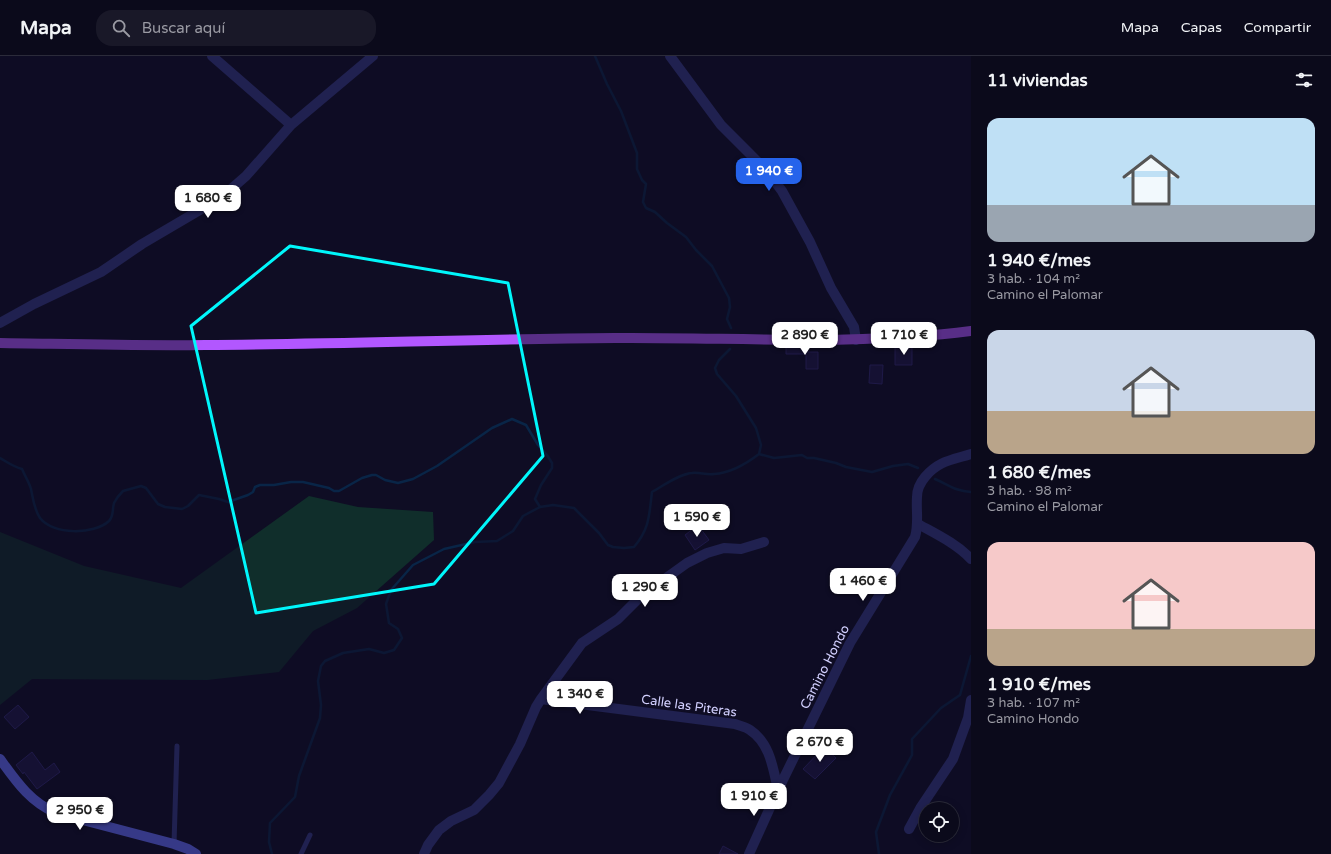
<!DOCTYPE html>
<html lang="es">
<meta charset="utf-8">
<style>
:root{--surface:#0b0a1b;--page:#191828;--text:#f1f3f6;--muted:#9a9aa3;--line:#2b2b3a;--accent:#2563eb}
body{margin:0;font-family:"Varela Round",sans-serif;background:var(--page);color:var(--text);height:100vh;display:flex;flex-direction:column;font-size:15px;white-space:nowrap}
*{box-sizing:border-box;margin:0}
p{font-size:13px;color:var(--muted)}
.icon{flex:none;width:22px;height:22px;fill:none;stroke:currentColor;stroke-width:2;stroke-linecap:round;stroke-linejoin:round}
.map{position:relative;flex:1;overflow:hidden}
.panel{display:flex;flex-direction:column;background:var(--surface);width:360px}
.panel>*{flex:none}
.controls{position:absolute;left:919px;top:746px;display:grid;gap:8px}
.controls a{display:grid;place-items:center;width:40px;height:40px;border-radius:50%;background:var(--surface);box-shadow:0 2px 10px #0003,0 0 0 1px var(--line);font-size:20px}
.price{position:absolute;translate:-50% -34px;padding:0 9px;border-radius:8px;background:#fff;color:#222;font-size:13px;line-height:26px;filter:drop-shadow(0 1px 2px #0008)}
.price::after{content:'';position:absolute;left:50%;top:24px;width:12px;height:9px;margin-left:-6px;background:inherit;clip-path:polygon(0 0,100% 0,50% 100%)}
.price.current{background:var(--accent);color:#fff}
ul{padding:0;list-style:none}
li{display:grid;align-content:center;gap:8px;height:212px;padding:0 16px}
li span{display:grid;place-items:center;height:124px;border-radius:12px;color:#555}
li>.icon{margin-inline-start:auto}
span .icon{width:72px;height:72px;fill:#fffc;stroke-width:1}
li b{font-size:17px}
h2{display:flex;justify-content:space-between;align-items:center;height:48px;padding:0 16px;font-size:17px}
header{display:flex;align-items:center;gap:24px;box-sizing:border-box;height:56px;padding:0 20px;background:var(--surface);border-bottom:1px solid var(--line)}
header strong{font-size:19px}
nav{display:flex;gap:22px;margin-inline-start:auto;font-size:14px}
.search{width:280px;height:36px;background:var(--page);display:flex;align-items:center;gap:10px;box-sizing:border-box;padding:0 14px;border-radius:16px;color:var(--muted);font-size:15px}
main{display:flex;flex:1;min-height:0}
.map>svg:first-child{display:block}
.green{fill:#102e2b}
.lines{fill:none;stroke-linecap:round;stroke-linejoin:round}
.stream{stroke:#092547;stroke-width:2.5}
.building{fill:#1e1846;stroke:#322973}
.service{stroke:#363a85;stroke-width:5}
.minor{stroke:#363a85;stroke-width:10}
.tertiary{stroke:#363a85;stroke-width:10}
.secondary{stroke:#6770ff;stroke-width:10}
.primary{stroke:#b257ff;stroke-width:10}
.marked{fill:none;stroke:#00f7fb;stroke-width:3;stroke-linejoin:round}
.labels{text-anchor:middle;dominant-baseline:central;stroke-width:4;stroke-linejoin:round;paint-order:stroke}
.street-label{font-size:13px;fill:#d2d0ff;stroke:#0f0d24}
</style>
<header>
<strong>Mapa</strong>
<div class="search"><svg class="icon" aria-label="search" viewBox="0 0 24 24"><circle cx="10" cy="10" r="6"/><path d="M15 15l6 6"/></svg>Buscar aquí</div>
<nav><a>Mapa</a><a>Capas</a><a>Compartir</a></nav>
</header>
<main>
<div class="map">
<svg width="971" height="798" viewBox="0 0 971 798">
<rect width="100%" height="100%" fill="#0f0d24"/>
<path class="green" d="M 309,440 L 358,451 L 433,456 L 434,484 L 357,552 L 313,575 L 279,616 L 207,624 L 32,623 L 0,649 L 0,476 L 84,510 L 181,532 Z"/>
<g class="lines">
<path class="stream" d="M 595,0 L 607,28 L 621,55 L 637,97 L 637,113 L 642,124 L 646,128 L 643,146 L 646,152 L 655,156 L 667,167 L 686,181 L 696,194 L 712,210 L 729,242 L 730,251 L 727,263 L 731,272
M 730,293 L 719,304 L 715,312 L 717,318 L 736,340 L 756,372 L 761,389 L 759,398
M 0,402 C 7,406 14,411 22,413 C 25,420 29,426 31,433 C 33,443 34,453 40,462 C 53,479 94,479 109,465 C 114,460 112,454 114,447 C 116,443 120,438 123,435 L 141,430 L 146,432 L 158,448 L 165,451 L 182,453 L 188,450 L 199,439 L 219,443 L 228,446 L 248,439 L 253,436 L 255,431 L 260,429 L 274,429 L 291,426 L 303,426 L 329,432 L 334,435 L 339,435 L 362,422 L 372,419 L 376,419 L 385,424 L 398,427 L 413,423 L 437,410 L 492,372 L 512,363 L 526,369 L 538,389 L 547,399 L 552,407 L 552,412 L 541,429 L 535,443 L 540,451
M 935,423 C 949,429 955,435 971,436
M 272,798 L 269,786 L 270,767 L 295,741 L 299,720 L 320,662 L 321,649 L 318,625 L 321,610 L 325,605 L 343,597 L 369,593 L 384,597 L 394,594 L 402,582 L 398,573 L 389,567 L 386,548 L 391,534 L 413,509 L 444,493 L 475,486 L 497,485 L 513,475 L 523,460 L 540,451 L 553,449 L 574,452 L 599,477 L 608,489 L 613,491 L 624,492 L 634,491 C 650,472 649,459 652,436 C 663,430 679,418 692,417 C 699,416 706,419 714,418 C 730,417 746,408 759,398 L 774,402 L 802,399 L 807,402 L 814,402 L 836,407 L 846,411 L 872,416 L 893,410 L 908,408 L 918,412
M 879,798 L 876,776 L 890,739 L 912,699 L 912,683 L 941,652 L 960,639 L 971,600"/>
</g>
<path class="building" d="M 786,291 L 806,291 L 806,296 L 818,296 L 818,313 L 806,313 L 806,298 L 786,298 Z
M 895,291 L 912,291 L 912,309 L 895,309 Z
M 870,309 L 883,309 L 882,328 L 869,327 Z
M 698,469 L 709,484 L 695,494 L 685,479 Z
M 18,649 L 29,661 L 15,673 L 4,661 Z
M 824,691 L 836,702 L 815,723 L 803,713 Z
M 32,696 L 45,714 L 54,707 L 60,716 L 37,733 L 24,716 L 23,718 L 16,709 Z
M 723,790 L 738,798 L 719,798 Z"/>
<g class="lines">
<path class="service" d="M 174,788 L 177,690
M 301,798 L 310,779"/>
<path class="minor" d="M 212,0 L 291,69
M 670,0 L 721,69 L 767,115 L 782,135 L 810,186 L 831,232 L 854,271 L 856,284
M 0,267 L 34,248 L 101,216 L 142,188 L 222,141 L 246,120 L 291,69 L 373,0
M 918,468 C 936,478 957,488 971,503
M 541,643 L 582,587 L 618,563 L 641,540 L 687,507 L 707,497 L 724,492 L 741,493 L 764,486
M 909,773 L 921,751 L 953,703 L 968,662 L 971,644
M 424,798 L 428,789 L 439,774 L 451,765 L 474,754 L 489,739 L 499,727 L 520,688 L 536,651 L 541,643 L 735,668 C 740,670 746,671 750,674 C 770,687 773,712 778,734"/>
<path class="tertiary" d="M 749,798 L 778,734 L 850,587 L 915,481 C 919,468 916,455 917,441 C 917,433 920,427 925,421 C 938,405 952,404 971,398"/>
<path class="secondary" d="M 0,703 C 16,725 30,746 56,757 L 174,788 L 188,793 L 196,798"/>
<path class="primary" d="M 0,287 C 68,288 137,290 205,289 C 342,288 478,283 615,282 C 734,281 853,290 971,275"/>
</g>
<path d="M0 0H971V798H0ZM 290,190 L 508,227 L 543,400 L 434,528 L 256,557 L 191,270 Z" fill="#0f0d24" fill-opacity=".55" fill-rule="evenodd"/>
<path class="marked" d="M 290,190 L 508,227 L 543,400 L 434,528 L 256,557 L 191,270 Z"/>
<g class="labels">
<g class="street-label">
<text transform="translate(825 611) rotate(-63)">Camino Hondo</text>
<text transform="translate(689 650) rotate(8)">Calle las Piteras</text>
</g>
</g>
</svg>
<div class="controls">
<a><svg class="icon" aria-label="locate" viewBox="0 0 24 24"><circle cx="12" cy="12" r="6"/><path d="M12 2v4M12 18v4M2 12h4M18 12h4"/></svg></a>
</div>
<b class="price current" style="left:769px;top:136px">1 940 €</b>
<b class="price" style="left:208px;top:163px">1 680 €</b>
<b class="price" style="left:805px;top:300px">2 890 €</b>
<b class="price" style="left:904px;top:300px">1 710 €</b>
<b class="price" style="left:697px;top:482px">1 590 €</b>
<b class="price" style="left:863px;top:546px">1 460 €</b>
<b class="price" style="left:645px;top:552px">1 290 €</b>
<b class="price" style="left:580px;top:659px">1 340 €</b>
<b class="price" style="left:820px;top:707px">2 670 €</b>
<b class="price" style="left:754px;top:761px">1 910 €</b>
<b class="price" style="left:80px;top:775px">2 950 €</b>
</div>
<section class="panel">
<h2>11 viviendas<svg class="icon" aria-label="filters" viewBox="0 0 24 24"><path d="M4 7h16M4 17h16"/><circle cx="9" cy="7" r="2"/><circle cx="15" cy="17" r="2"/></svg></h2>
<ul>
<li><span style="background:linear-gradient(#bfe0f5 70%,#9aa5b1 0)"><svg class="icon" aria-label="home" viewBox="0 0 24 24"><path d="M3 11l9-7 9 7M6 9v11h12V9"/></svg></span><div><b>1 940 €/mes</b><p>3 hab. · 104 m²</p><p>Camino el Palomar</p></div></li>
<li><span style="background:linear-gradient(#c9d6e8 65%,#b9a48a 0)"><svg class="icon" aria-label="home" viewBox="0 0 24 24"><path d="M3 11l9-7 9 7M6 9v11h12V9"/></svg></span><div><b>1 680 €/mes</b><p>3 hab. · 98 m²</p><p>Camino el Palomar</p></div></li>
<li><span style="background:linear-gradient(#f6c9c9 70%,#b9a48a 0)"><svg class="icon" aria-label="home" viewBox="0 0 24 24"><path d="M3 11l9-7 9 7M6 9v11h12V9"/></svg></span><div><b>1 910 €/mes</b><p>3 hab. · 107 m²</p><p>Camino Hondo</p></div></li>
</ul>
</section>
</main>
